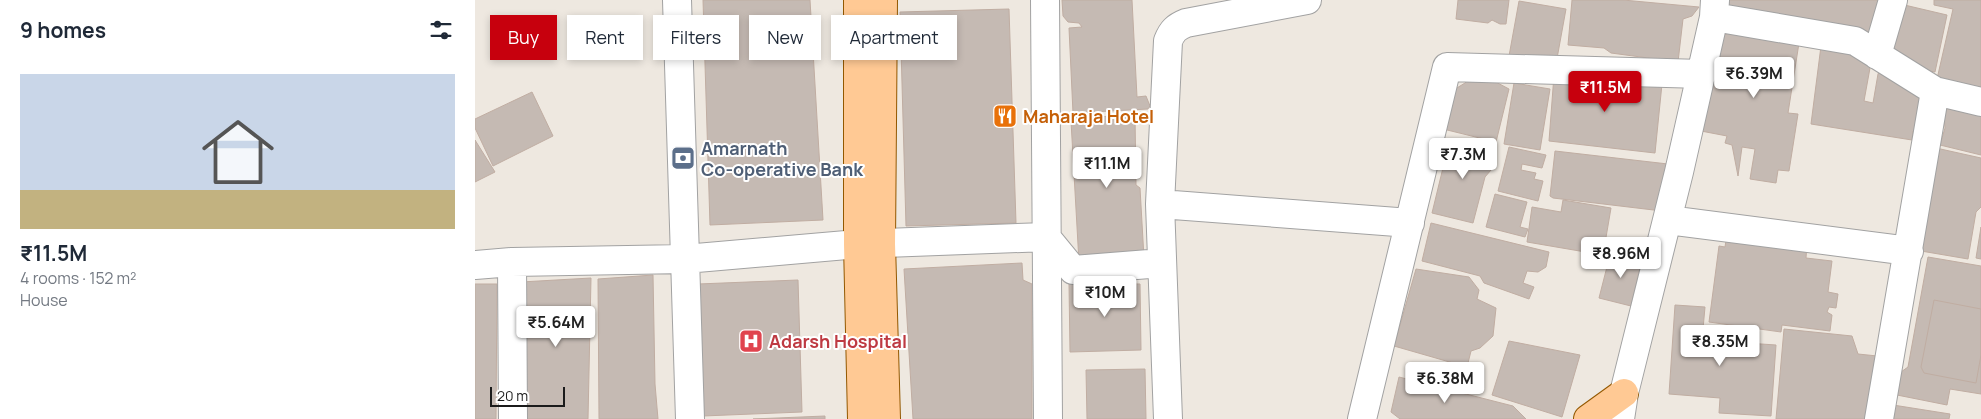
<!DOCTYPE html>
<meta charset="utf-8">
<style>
:root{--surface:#fff;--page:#f6f6f7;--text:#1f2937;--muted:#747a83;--accent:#c7000d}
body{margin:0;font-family:Manrope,sans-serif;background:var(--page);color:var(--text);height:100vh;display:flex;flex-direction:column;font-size:19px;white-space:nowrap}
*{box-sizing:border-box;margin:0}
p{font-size:16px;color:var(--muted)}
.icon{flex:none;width:28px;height:28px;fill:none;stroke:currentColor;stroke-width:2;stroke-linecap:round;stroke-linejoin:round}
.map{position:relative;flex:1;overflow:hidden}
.drawer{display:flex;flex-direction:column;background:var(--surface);width:475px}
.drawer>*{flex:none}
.guide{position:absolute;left:15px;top:15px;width:475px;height:45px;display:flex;gap:10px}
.scale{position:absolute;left:15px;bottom:12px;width:75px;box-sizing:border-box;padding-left:5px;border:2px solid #1b1b1b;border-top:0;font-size:14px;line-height:18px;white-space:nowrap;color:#1b1b1b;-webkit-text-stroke:4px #fff;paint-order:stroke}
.price{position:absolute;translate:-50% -42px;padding:0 11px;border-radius:5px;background:#fff;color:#222;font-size:16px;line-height:32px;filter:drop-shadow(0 1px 2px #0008)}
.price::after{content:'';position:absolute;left:50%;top:30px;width:15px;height:11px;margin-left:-8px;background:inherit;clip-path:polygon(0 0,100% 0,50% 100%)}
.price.current{background:var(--accent);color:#fff}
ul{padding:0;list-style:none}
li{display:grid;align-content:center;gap:10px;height:265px;padding:0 20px}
li span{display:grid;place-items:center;height:155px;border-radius:0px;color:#555}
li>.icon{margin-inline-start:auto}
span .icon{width:90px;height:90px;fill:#fffc;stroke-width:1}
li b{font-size:21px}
h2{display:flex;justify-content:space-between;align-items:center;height:60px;padding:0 20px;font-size:21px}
.chip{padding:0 18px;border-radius:0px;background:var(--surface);box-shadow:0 2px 8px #0003;font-size:18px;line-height:45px}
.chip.current{background:var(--accent);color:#fff}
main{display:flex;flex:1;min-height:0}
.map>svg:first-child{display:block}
.building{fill:#c5bab3;stroke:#c0ada2}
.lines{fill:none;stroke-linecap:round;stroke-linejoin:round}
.minor-casing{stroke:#a2a2a2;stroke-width:30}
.major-casing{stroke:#935800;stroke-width:30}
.minor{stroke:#fff;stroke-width:28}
.major{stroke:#ffc994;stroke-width:28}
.labels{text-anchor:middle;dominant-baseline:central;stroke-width:4;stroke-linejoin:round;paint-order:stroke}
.food-label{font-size:18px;font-weight:bold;fill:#c56008;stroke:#fff;text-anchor:start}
.service-label{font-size:18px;font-weight:bold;fill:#4e5e75;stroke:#fff;text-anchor:start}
.health-label{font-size:18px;font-weight:bold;fill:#be3a42;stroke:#fff;text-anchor:start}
</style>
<main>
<section class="drawer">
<h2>9 homes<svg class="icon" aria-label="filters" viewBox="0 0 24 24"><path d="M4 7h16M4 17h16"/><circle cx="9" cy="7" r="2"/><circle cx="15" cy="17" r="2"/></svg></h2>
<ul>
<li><span style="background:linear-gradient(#c9d6e8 75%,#c2b280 0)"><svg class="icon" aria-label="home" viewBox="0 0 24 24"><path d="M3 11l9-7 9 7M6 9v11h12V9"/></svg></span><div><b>₹11.5M</b><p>4 rooms · 152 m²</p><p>House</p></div></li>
</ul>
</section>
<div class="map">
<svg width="1506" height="419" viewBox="0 0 1506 419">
<rect width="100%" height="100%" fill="#eee8e0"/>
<path class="building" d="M 228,0 L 335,0 L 348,220 L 235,225 Z
M 587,0 L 657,0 L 662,97 L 671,96 L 675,106 L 673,109 L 598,113 L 594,28 L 607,27 L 604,23 L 593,22 L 588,16 Z
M 983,0 L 1034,0 L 1031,24 L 1025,24 L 1017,20 L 1013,23 L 981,19 Z
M 1097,0 L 1148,0 L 1224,7 L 1217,16 L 1208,19 L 1203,62 L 1136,53 L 1129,48 L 1093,45 Z
M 1254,0 L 1414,0 L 1396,41 L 1252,13 Z
M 1459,0 L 1506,0 L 1506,98 L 1462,79 L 1478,9 L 1459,5 Z
M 1044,1 L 1091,9 L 1081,64 L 1034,56 Z
M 1421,3 L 1472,15 L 1460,72 L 1421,64 L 1408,48 Z
M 534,9 L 541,223 L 431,226 L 425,12 Z
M 1254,26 L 1324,43 L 1313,113 L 1323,114 L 1314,171 L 1303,170 L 1301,183 L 1275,179 L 1280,149 L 1267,147 L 1263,176 L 1257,145 L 1250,143 L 1252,136 L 1226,131 L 1244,36 L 1252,34 Z
M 1346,46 L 1382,51 L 1395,68 L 1389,101 L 1398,103 L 1403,74 L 1407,66 L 1451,91 L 1447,128 L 1438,131 L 1437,140 L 1336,124 Z
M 1002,72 L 1034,89 L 1021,142 L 964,128 L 972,94 L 990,83 Z
M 1079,75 L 1187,84 L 1180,153 L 1074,141 Z
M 1039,83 L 1075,89 L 1065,150 L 1029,144 Z
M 57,92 L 78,136 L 18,166 L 0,128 L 0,119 Z
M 1468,102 L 1506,111 L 1506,155 L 1465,145 L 1470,128 Z
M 660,116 L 661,185 L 665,188 L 669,258 L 604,262 L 596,121 L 592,117 Z
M 975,139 L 1021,150 L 1016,170 L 1010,177 L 998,223 L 957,213 Z
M 0,140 L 20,172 L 0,182 Z
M 1034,147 L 1071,155 L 1067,168 L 1047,164 L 1046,170 L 1061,173 L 1059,179 L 1068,181 L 1063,201 L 1023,191 Z
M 1461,148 L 1506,158 L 1506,207 L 1501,212 L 1493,259 L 1446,251 Z
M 1080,151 L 1193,164 L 1187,211 L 1078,198 L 1075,196 Z
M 1020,194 L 1052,202 L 1045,227 L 1053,229 L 1050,237 L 1011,227 Z
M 1088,200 L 1136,208 L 1128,255 L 1052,242 L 1057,207 L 1086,212 Z
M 956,223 L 1074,252 L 1071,267 L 1063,272 L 1052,271 L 1048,283 L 1059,287 L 1054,299 L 1009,283 L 1005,276 L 947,261 Z
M 1506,227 L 1506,259 L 1501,258 Z
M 1252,234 L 1332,244 L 1331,258 L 1357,261 L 1353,292 L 1363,294 L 1361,308 L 1354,307 L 1352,312 L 1357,315 L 1355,331 L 1307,325 L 1306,332 L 1234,322 L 1244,246 L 1250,247 Z
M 1136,251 L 1167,259 L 1156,306 L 1124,298 Z
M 1453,257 L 1506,266 L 1506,394 L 1475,389 L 1472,405 L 1422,395 L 1426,372 L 1433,367 Z
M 547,263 L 548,280 L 557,284 L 557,419 L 438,419 L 429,269 Z
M 941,269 L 994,277 L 1004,290 L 1002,299 L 1021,308 L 1018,336 L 1005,348 L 996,351 L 992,367 L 919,346 Z
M 178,275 L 180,384 L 183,419 L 124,419 L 123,279 Z
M 116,278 L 113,419 L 50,419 L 46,282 Z
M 323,280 L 327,412 L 228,416 L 223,284 Z
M 0,284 L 22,284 L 21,419 L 0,419 Z
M 594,284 L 665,284 L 666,350 L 595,352 Z
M 1459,300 L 1506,309 L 1506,355 L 1501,383 L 1449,373 L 1446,367 Z
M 1200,305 L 1230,307 L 1227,340 L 1301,345 L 1296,416 L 1244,413 L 1245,398 L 1194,394 Z
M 1309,329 L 1377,336 L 1383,354 L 1412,357 L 1400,419 L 1301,419 Z
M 1034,341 L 1105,355 L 1087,417 L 1017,395 Z
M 670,369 L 671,419 L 612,419 L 611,370 Z
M 924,377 L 1038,406 L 1051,419 L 925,419 L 916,412 Z
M 1418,405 L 1475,414 L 1474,419 L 1414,419 Z
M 350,416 L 350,419 L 278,419 Z"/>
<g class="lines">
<g class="minor-casing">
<path id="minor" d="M 202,0 L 215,419
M 570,0 L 573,419
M 1239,17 L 1380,41 L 1460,91 L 1506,102
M 1402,55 L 1418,0
M 685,204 L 693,41 C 697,31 701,27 711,23 L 832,0
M 1193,220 L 1434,251
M 37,262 L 38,419
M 0,265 L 37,262 L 210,259 L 383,244 L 571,237 L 598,270 L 687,263
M 693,419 L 685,204 L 935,223
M 887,419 L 972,67 L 1227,74
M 1145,419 L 1149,393 L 1204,172 L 1239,17 L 1240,0
M 1404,419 L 1460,91"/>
</g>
<g class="major-casing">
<path id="major" d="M 383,0 L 383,244 L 387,419
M 408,0 L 406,244 L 411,419
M 1113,419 L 1149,393"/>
</g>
<use href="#minor" class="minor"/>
<use href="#major" class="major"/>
</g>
<defs>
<g id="restaurant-square" transform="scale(1.25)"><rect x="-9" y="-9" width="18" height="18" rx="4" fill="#e8710a" stroke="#fff"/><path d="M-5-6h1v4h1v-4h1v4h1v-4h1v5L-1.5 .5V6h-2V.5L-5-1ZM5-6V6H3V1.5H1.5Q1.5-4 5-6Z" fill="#fff"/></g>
<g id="bank-square" transform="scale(1.25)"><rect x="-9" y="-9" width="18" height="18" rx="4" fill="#5c6f8a" stroke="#fff"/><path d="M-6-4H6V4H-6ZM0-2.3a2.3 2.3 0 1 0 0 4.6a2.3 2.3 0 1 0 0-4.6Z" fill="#fff"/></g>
<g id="hospital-square" transform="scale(1.25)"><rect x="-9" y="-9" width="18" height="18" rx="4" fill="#e0444e" stroke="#fff"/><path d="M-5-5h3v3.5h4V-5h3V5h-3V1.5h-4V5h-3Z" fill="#fff"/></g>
</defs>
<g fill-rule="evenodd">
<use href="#restaurant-square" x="530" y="116"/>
<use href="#bank-square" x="208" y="158"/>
<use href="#hospital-square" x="276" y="341"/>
</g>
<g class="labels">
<g class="food-label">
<text x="548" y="116">Maharaja Hotel</text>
</g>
<g class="service-label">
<text x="226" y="148">Amarnath<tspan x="226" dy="21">Co-operative Bank</tspan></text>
</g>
<g class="health-label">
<text x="294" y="341">Adarsh Hospital</text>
</g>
</g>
</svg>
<div class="scale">20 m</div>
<b class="price" style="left:1279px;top:99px">₹6.39M</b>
<b class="price current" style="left:1130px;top:113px">₹11.5M</b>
<b class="price" style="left:988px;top:180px">₹7.3M</b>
<b class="price" style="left:632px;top:189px">₹11.1M</b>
<b class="price" style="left:1146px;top:279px">₹8.96M</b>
<b class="price" style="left:630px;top:318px">₹10M</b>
<b class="price" style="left:81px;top:348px">₹5.64M</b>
<b class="price" style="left:1245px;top:367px">₹8.35M</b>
<b class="price" style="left:970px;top:404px">₹6.38M</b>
<div class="guide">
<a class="chip current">Buy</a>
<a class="chip">Rent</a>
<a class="chip">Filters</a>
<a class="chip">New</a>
<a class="chip">Apartment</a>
</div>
</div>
</main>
